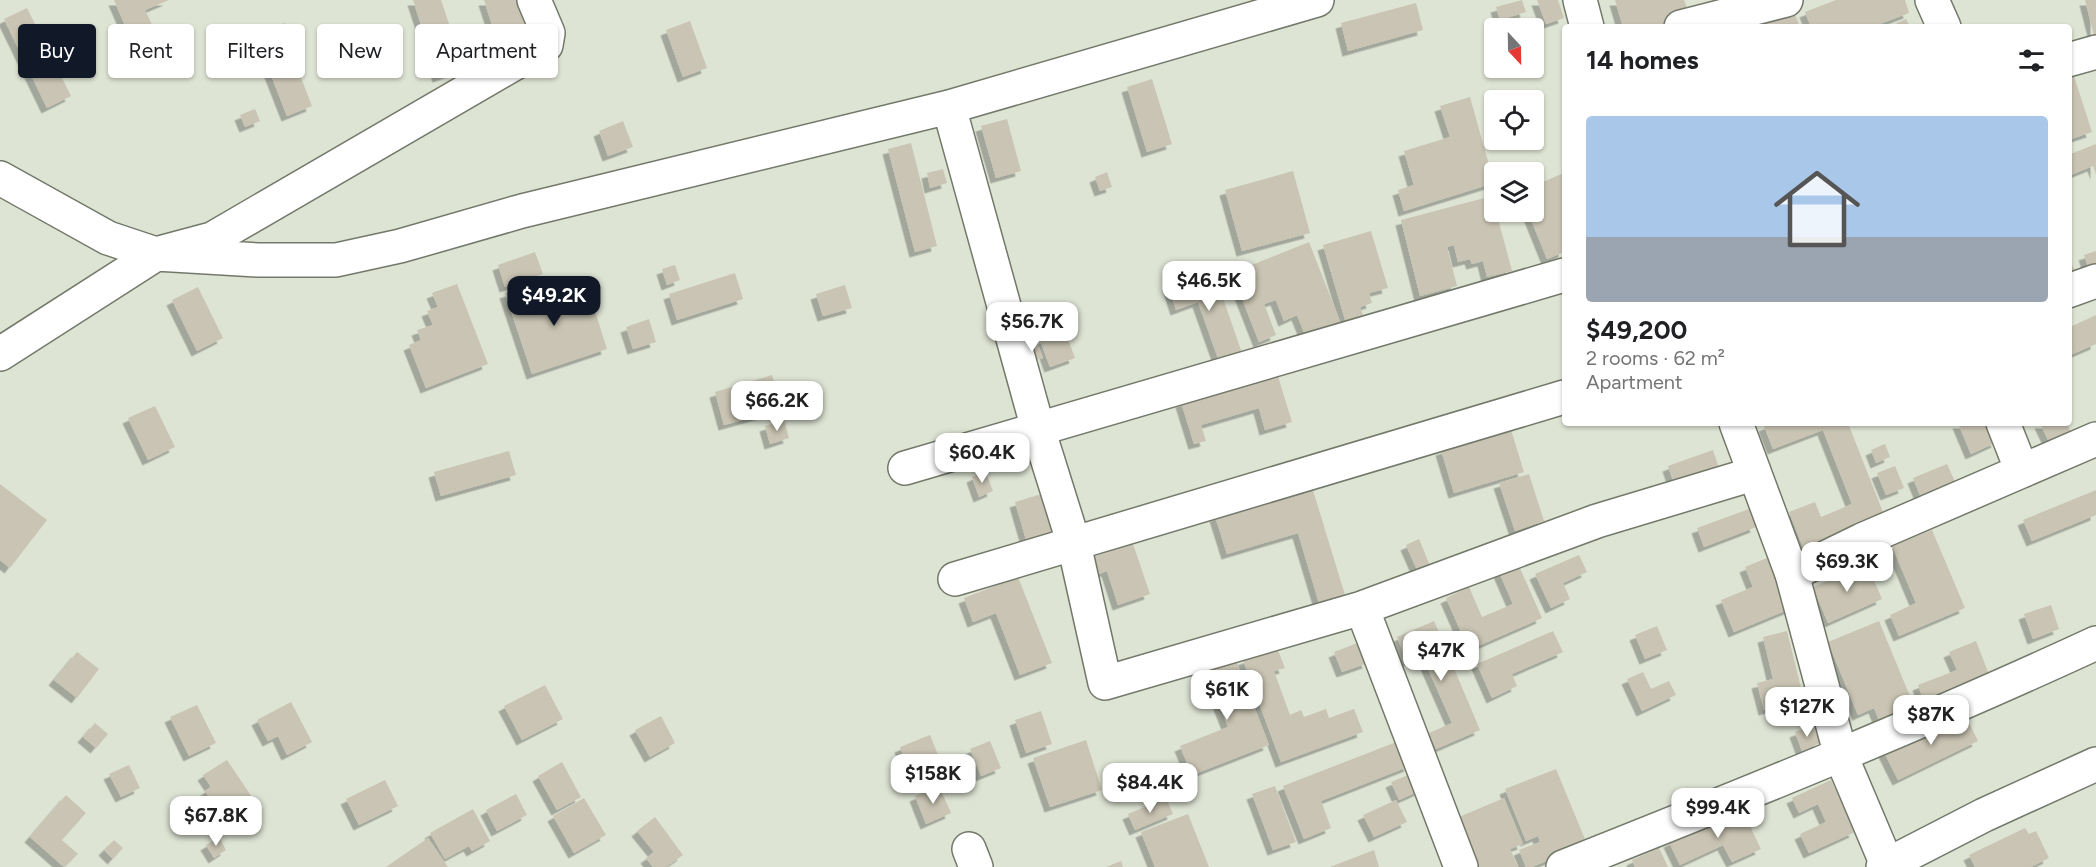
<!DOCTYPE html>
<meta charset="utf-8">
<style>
:root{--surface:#fff;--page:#f2f2f2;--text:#202124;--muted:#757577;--line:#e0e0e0;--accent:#111827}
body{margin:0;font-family:Figtree,sans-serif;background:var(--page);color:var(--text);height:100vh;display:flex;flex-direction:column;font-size:22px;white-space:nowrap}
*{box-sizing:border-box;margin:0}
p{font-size:20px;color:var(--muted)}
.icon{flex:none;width:33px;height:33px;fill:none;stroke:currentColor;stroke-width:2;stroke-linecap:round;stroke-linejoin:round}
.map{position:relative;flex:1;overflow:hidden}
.details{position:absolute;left:1562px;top:24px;width:510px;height:402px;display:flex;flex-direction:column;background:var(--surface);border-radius:6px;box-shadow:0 2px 4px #0004}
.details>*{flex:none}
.guide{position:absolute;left:18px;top:24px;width:570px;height:54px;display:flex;gap:12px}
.needle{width:39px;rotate:158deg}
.controls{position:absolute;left:1484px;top:18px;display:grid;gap:12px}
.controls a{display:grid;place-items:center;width:60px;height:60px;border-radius:6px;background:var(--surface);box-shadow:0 2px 4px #0004;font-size:30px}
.price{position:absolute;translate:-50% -51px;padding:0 14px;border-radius:12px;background:#fff;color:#222;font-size:20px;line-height:39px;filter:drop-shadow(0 2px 3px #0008)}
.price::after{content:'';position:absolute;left:50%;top:36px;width:18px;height:14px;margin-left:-9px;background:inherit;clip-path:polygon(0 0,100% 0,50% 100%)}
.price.selected{background:var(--accent);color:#fff}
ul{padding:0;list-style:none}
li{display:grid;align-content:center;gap:12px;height:318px;padding:0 24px}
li+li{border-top:2px solid var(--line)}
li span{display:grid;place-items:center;height:186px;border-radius:6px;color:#555}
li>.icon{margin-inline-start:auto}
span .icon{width:108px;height:108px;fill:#fffc;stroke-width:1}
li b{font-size:26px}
h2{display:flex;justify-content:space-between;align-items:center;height:72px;padding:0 24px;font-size:26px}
.pill{padding:0 21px;border-radius:6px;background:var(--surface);box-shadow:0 2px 4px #0004;font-size:21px;line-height:54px}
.pill.selected{background:var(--accent);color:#fff}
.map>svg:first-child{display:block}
.building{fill:#c9c4b3;filter:url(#shadow)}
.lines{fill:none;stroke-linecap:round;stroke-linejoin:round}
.minor-casing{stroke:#73796a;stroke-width:36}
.tertiary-casing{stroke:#73796a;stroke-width:36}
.minor{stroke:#fff;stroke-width:33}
.tertiary{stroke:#fff;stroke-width:33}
</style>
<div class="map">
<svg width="2096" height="867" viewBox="0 0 2096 867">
<defs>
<filter id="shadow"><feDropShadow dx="-5.5" dy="5.5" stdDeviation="0" flood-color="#0004"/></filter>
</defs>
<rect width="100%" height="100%" fill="#dee4d4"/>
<path class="building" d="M 114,0 L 169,0 L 145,10 L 153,27 L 130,37 Z
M 413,0 L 441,0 L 464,68 L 438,77 Z
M 484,0 L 517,0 L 525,24 L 495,34 Z
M 1522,0 L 1526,12 L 1500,20 L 1496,7 Z
M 1537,0 L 1558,0 L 1564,18 L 1546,24 Z
M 1615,0 L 1684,0 L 1691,19 L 1666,27 L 1623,27 Z
M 1836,0 L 1905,0 L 1909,13 L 1877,25 L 1878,27 L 1811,27 L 1805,12 Z
M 2085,0 L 2096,0 L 2096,39 L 2095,39 Z
M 1416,3 L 1423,30 L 1348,51 L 1341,23 Z
M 1792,7 L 1800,27 L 1752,27 L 1750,22 Z
M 27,8 L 71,96 L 47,108 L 4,19 Z
M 1906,19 L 1910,27 L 1888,27 Z
M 690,21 L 707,68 L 683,77 L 666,30 Z
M 285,23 L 292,43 L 266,51 L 259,31 Z
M 289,47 L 312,106 L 287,116 L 264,57 Z
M 2074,76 L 2092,132 L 2068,140 L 2068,77 Z
M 1152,79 L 1172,144 L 1147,152 L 1127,87 Z
M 1470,97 L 1494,183 L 1404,211 L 1398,190 L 1414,185 L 1404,151 L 1450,137 L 1440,106 Z
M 255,109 L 260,121 L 245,127 L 240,115 Z
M 1007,119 L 1021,171 L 996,178 L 981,126 Z
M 623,121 L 633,147 L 608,156 L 599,131 Z
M 911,143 L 937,246 L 915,252 L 888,149 Z
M 2096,144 L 2096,174 L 2093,166 L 2068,176 L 2068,155 Z
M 943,169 L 947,183 L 930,188 L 927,173 Z
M 1293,171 L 1310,233 L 1242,251 L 1225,190 Z
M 1107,172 L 1112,187 L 1100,191 L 1095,177 Z
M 1564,173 L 1564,252 L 1547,259 L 1528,212 L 1533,212 L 1533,186 Z
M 1492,196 L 1512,271 L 1487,277 L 1483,261 L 1472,264 L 1470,259 L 1458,262 L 1454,245 L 1447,247 L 1457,286 L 1420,296 L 1401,220 Z
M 1371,231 L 1388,288 L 1369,293 L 1372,303 L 1360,307 L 1364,318 L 1346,323 L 1323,245 Z
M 1309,242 L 1343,329 L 1308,342 L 1297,315 L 1284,321 L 1276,300 L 1264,304 L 1276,335 L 1259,342 L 1232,273 Z
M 2096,251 L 2096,276 L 2092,278 L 2084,255 Z
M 535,252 L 543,274 L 505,287 L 498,265 Z
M 2068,255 L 2077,277 L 2068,280 Z
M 675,265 L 680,280 L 667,285 L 662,269 Z
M 1213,269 L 1243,356 L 1220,364 L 1198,302 L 1176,310 L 1168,285 Z
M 735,273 L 743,299 L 677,320 L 669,294 Z
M 543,281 L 548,297 L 574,289 L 581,312 L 594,308 L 607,349 L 532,374 L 505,293 Z
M 457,284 L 488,364 L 426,388 L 409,345 L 421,340 L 417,330 L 433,325 L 427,311 L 438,307 L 432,293 Z
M 845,285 L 852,308 L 823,316 L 816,294 Z
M 198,287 L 223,338 L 197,351 L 172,300 Z
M 2096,315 L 2096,344 L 2068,356 L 2068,328 Z
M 649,319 L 656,342 L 633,349 L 626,327 Z
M 1065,331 L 1075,358 L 1050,367 L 1040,340 Z
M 1037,342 L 1043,358 L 1026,363 L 1021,347 Z
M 1277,373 L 1292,422 L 1265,430 L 1259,408 L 1201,425 L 1206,441 L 1194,444 L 1181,402 Z
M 772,375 L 782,409 L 724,425 L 715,392 Z
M 155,406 L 175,447 L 148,460 L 128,418 Z
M 784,420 L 789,438 L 770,444 L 765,426 Z
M 1772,423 L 1848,423 L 1888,525 L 1807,557 L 1789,512 L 1815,502 L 1821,517 L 1852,504 L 1823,430 L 1773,449 L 1764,426 Z
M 1958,423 L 1989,423 L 1997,442 L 1971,454 Z
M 2040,423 L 2067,423 L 2072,435 L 2050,444 Z
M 1511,430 L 1524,472 L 1454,493 L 1441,450 Z
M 1885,444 L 1890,457 L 1876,463 L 1871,450 Z
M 1713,450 L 1720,471 L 1675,487 L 1668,466 Z
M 509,451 L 516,475 L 441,496 L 434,472 Z
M 1947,464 L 1956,484 L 1921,498 L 1913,478 Z
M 1895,466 L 1904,488 L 1886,495 L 1877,473 Z
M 985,471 L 993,491 L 979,497 L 972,477 Z
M 1529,474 L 1544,521 L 1515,531 L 1499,483 Z
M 0,484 L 47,520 L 10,568 L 0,560 Z
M 1312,487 L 1345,595 L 1319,603 L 1298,533 L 1227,554 L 1215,516 Z
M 2096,490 L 2096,515 L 2032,541 L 2023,520 Z
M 1045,493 L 1058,542 L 1029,550 L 1015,502 Z
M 1749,509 L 1756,527 L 1704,547 L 1697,528 Z
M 1932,530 L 1965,608 L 1899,636 L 1890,615 L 1916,603 L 1892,546 Z
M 1419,539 L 1433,573 L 1421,579 L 1406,545 Z
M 1133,544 L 1150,594 L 1118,605 L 1107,571 L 1093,576 L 1087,559 Z
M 1579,555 L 1587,572 L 1563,583 L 1570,599 L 1551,608 L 1535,574 Z
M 1772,556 L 1792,608 L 1734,632 L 1721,600 L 1753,587 L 1745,567 Z
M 1515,557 L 1542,618 L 1469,650 L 1446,598 L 1469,587 L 1482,617 L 1513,604 L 1496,565 Z
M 1867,564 L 1882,599 L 1828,623 L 1813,587 Z
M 1018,577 L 1052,663 L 1020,675 L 996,613 L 973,622 L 964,598 Z
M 2051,605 L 2059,629 L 2033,639 L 2024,614 Z
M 1434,621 L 1480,730 L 1436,749 L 1429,733 L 1452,723 L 1422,655 L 1407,662 L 1397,637 Z
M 1879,621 L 1916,711 L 1881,725 L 1874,708 L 1858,715 L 1828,642 Z
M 1657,626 L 1667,650 L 1645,659 L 1635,635 Z
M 1553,631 L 1563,652 L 1512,674 L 1517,686 L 1492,698 L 1477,664 Z
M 1787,631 L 1804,700 L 1764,710 L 1757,683 L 1773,679 L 1763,637 Z
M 1976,641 L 1992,682 L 1926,707 L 1918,685 L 1957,670 L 1949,652 Z
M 1360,642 L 1368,663 L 1342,672 L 1334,652 Z
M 1277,648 L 1285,668 L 1274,671 L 1290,715 L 1301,710 L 1304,717 L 1326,709 L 1329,718 L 1354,709 L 1363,732 L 1281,762 L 1243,660 Z
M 77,652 L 99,669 L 77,698 L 54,680 Z
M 1234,655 L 1269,745 L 1192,775 L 1180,746 L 1228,727 L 1204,667 Z
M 1643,672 L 1651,689 L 1669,681 L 1676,695 L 1642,711 L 1627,679 Z
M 545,685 L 563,719 L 522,740 L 504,706 Z
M 291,702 L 312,742 L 287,755 L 278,736 L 268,741 L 257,720 Z
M 197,705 L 216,743 L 189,756 L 170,717 Z
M 1041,711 L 1052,744 L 1026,753 L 1015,720 Z
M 1964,713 L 1978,741 L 1898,780 L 1884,752 Z
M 661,716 L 675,743 L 650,757 L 635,730 Z
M 95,723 L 108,734 L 96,748 L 83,737 Z
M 1813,725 L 1820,743 L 1802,751 L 1795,732 Z
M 930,735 L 939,757 L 909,770 L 900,747 Z
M 1086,740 L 1102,790 L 1050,807 L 1033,758 Z
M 990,741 L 1001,768 L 981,776 L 970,749 Z
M 1399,741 L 1410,766 L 1321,801 L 1331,828 L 1304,839 L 1283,786 Z
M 227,760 L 258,806 L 235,822 L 221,801 L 214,805 L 205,791 L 211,787 L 203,775 Z
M 562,762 L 581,797 L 557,810 L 538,776 Z
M 129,765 L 140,788 L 121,797 L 109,774 Z
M 1556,769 L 1587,844 L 1532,867 L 1526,867 L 1519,850 L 1540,842 L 1538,836 L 1526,841 L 1505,789 Z
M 1413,773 L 1421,790 L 1399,800 L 1391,782 Z
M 385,780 L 398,806 L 359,825 L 346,799 Z
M 1831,780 L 1855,832 L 1809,853 L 1800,834 L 1826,822 L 1818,804 L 1799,813 L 1792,798 Z
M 939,786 L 951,813 L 926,824 L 915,796 Z
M 1275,786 L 1296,842 L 1273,850 L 1252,794 Z
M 516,794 L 527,815 L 497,831 L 486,810 Z
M 66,795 L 86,813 L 62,840 L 78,854 L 64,867 L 30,837 Z
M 584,798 L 606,835 L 574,853 L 553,816 Z
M 1166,798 L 1173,814 L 1135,830 L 1128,814 Z
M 1504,798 L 1523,844 L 1510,849 L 1518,867 L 1480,867 L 1459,817 Z
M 1396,800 L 1407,822 L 1374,837 L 1363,815 Z
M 1741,808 L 1761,849 L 1732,862 L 1723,845 L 1680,865 L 1669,842 Z
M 473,809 L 490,841 L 472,851 L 469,846 L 445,859 L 430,833 Z
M 1188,814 L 1209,867 L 1155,867 L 1141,832 Z
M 655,817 L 683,855 L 666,867 L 653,867 L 646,858 L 654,852 L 637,831 Z
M 2025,828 L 2029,834 L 2036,831 L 2049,858 L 2031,867 L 1975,867 L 1969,855 Z
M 219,837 L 226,850 L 214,858 L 206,845 Z
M 428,838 L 448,867 L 386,867 Z
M 114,840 L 123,848 L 113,859 L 104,850 Z
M 1659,848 L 1668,867 L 1635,867 L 1632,860 Z
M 1374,850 L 1379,867 L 1330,867 Z
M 1121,861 L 1123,867 L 1106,867 Z"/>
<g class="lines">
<g class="minor-casing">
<path id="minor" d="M 1932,0 L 1944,27
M 1681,27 L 1786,0
M 2068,60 L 2096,52
M 949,107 L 1038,429 L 1074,544 L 1105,683 L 1362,608 L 1597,521 L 1753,474
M 0,178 L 108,238 L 156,254 L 212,239 L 546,45 L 548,33 L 534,0
M 2068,291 L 2096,281
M 0,354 L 156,254 L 258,260 L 336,260 L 400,246 L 522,211 L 949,107 L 1317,0
M 2003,423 L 2022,471
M 905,468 L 1564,275
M 1792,574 L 1862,540 L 2096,439
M 955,579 L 1564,397
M 1362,608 L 1461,867
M 969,849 L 976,867
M 1563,867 C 1742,796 1921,724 2096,643
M 1883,867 L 1984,815 L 2096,764"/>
</g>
<g class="tertiary-casing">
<path id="tertiary" d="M 1580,0 L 1587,27
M 1736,423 L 1792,574 L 1841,756 L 1888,867"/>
</g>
<use href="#minor" class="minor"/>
<use href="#tertiary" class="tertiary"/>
</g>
</svg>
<div class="controls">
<a><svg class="needle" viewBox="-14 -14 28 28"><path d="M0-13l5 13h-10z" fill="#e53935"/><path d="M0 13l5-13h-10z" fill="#757577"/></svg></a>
<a><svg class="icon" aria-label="locate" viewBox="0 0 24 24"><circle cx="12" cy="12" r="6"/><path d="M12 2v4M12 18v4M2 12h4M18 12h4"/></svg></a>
<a><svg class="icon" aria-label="layers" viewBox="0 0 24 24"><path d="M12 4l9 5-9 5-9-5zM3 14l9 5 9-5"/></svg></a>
</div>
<b class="price" style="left:1209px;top:312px">$46.5K</b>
<b class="price selected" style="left:554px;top:327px">$49.2K</b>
<b class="price" style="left:1032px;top:353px">$56.7K</b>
<b class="price" style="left:777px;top:432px">$66.2K</b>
<b class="price" style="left:982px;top:484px">$60.4K</b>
<b class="price" style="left:1847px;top:593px">$69.3K</b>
<b class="price" style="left:1441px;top:682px">$47K</b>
<b class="price" style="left:1227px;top:721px">$61K</b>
<b class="price" style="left:1807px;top:738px">$127K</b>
<b class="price" style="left:1931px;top:746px">$87K</b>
<b class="price" style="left:933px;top:805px">$158K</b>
<b class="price" style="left:1150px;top:814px">$84.4K</b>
<b class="price" style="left:1718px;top:839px">$99.4K</b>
<b class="price" style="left:216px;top:847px">$67.8K</b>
<div class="guide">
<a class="pill selected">Buy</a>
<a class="pill">Rent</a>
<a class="pill">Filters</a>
<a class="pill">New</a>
<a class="pill">Apartment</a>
</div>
<section class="details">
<h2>14 homes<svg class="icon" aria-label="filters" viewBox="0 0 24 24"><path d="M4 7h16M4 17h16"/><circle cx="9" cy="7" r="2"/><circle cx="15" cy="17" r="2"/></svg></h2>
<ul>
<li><span style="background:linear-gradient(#a9c7e8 65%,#9aa5b1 0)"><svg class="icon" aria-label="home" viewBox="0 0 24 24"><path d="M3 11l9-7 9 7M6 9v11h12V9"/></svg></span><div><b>$49,200</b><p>2 rooms · 62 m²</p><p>Apartment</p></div></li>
</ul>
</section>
</div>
